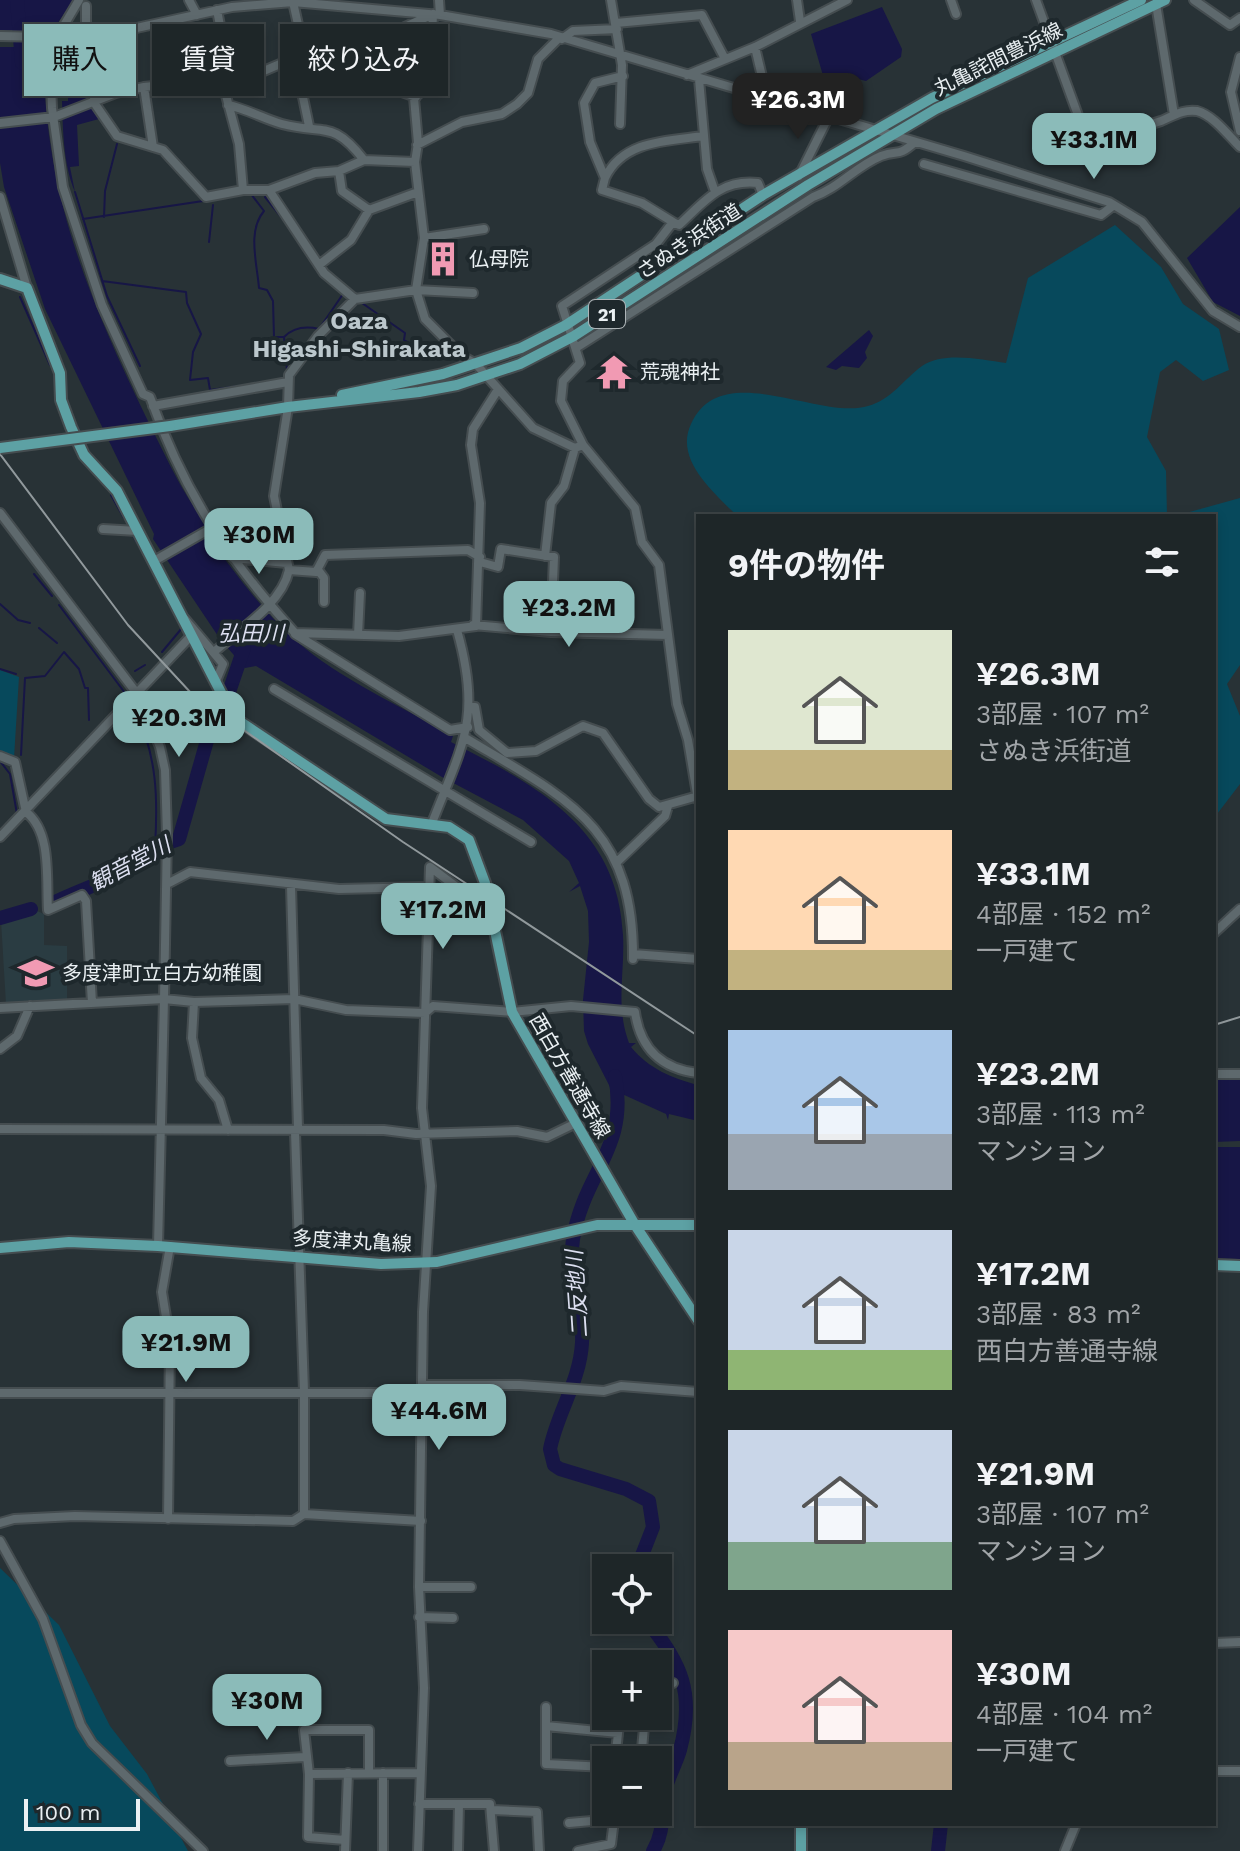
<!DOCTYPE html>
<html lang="ja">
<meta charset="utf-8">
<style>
:root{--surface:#1e2628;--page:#2b3234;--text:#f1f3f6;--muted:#a1a5a8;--line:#3c4345;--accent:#8bbbb9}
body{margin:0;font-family:"Work Sans","Noto Sans JP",sans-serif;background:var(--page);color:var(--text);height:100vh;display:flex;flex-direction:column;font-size:30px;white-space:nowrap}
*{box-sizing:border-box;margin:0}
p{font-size:26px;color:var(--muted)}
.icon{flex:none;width:44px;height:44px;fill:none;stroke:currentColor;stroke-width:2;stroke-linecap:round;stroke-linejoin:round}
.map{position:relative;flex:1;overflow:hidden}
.panel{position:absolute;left:696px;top:514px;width:520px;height:1312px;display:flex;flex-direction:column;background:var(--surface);border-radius:0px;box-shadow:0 4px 12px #0003,0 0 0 2px var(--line)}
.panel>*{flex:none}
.guide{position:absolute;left:24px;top:24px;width:552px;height:72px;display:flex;gap:16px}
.tools{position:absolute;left:592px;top:1554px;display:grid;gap:16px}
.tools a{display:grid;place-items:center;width:80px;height:80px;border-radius:0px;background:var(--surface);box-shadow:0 4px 12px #0003,0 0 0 2px var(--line);font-size:40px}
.scale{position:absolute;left:24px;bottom:20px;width:116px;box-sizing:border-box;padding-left:8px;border:4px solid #eaf0f3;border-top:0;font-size:22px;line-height:28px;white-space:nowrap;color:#eaf0f3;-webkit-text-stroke:6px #1e282c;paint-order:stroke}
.price{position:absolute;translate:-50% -68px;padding:0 18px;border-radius:16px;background:var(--accent);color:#111;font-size:26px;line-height:52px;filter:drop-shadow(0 2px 4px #0008)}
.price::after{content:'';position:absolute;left:50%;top:48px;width:24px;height:18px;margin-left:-12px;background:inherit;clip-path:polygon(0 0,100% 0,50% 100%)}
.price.current{background:#222;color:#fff}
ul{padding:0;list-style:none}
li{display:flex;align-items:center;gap:24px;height:200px;padding:0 32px}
li span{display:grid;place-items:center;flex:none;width:224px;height:160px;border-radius:0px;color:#555}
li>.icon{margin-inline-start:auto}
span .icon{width:96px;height:96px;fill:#fffc;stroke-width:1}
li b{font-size:34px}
h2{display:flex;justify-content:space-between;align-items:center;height:96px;padding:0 32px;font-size:34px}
.pill{padding:0 28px;border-radius:0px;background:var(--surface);box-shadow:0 4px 12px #0003,0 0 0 2px var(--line);font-size:28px;line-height:72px}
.pill.current{background:var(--accent);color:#111}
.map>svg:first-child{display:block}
.built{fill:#2a3c42}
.green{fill:#07495c}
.water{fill:#171646}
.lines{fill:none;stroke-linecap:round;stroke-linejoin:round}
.stream{stroke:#171646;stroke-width:2}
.river{stroke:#171646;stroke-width:14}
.minor-casing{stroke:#454d50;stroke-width:12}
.major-casing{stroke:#454d50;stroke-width:14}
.minor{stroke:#5e696d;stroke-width:8}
.major{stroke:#5da1a4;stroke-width:10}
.rail{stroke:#91999c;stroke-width:2}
.major-bridge-casing{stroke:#454d50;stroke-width:14;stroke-linecap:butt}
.major-bridge{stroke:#5da1a4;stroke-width:10}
.labels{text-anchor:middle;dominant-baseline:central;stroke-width:8;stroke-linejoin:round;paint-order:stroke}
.shield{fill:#1e282c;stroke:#adb4b7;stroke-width:2}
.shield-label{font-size:18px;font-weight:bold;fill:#eaf0f3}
.street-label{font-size:20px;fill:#eaf0f3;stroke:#1e282c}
.poi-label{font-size:20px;fill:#eaf0f3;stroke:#1e282c;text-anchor:start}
.water-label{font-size:22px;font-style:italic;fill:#dcdff0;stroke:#1e282c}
.quarter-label{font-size:24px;font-weight:bold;fill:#bbc7cc;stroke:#1e282c}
</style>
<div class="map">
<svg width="1240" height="1851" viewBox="0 0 1240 1851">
<rect width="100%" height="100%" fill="#283236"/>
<path class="built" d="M 37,911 L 44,914 L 44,945 L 67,946 L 67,1000 L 6,1004 L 1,921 Z"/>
<path class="green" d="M 1115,225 L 1161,267 L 1183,304 L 1219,329 L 1229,370 L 1203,381 L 1176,360 L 1160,372 L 1147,437 L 1166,471 L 1167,516 L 737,516 C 714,492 674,460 691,424 C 721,357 820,421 868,406 C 891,400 904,379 922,366 C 944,351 982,360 1006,363 L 1028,278 Z
M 1240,498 L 1240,665 L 1227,684 L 1240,716 L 1240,784 L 1214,818 L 1214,516 L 1175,516 Z
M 0,670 L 19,677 L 14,758 L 0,752 Z
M 0,1568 L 59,1625 L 110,1726 L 147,1774 L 188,1851 L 0,1851 Z"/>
<path class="water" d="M 0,0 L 73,0 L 52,32 L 0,30 Z
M 882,7 L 902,49 L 901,57 L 866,81 L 854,78 L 837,88 L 824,79 L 811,34 Z
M 0,47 L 44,47 C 42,186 86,293 146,417 C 165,454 182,495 209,527 L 208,537 C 235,572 262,611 295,640 C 341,680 401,706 453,736 L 451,742 C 536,785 618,827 623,935 C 625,970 616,1002 627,1037 L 629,1043 L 636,1043 L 631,1047 C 649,1069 672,1078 698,1085 L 698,1121 L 669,1114 L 668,1120 L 666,1114 L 611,1089 L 588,1044 L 584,1031 L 583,1000 L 589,942 L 588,911 L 580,886 L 569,892 L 579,883 L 569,861 L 523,820 L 442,777 L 256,666 L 245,668 L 220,639 L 153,539 L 154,534 L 45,309 L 4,187 L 0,163 Z
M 60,51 L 79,62 L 87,96 L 99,119 L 77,125 L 79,166 L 70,167 L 75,192 C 63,164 63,130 62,101 L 68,101 L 68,94 L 57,91 L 60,86 Z
M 1240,207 L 1240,316 L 1213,302 L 1187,258 Z
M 869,330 L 873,336 L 865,352 L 867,358 L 859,368 L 842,366 L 836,370 L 826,367 Z
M 1214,1075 L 1240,1075 L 1240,1141 L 1214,1142 Z
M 1214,1147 L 1240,1147 L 1240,1259 L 1214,1258 Z"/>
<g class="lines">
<path class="stream" d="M 75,192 L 107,296 L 140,366
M 251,194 L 264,211 C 247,231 257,263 259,288 L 267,290 L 273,301 L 274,337 L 284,337 L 287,370
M 265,197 L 287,224
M 104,217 L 105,191 L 117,144
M 83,219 L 203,201
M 209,242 L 213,205
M 102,281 L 186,292 L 187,303 L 201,334 L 193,352 L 190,380 L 208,378 L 210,390 L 247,385
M 20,297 L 50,365
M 362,303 L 405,333 L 404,340 L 438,359
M 284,337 C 294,327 306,326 319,329 L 343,294
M 72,416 L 80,432
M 84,442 L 90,454
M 111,495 L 124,518
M 132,534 L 149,563
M 34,574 L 52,596
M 0,604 L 18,620 L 30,623
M 59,605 L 128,697
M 39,628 L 57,643
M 162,652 L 182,628
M 0,669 L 16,674
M 135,671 L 145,665
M 136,712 C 157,757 158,798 155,847
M 21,755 L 25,678 L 45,676 L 64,652 L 79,669 L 85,688 L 88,688 L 89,720
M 0,761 L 10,774 L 17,814"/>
<path class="river" d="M 17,0 L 22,63
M 229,692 L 244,648
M 53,903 C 79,889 143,871 155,847 L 179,839 L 214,716
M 0,918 L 31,909
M 615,1076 C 629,1149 584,1172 573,1239 C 568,1274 584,1309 582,1343 C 580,1381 557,1413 550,1449 L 554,1465 L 560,1469 L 626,1489 L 649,1501 L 653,1527 L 637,1568
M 646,1620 C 682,1663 695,1694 680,1750 C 676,1764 668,1777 665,1791 C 661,1813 665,1831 653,1851
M 938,1851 L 941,1824"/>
<g class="minor-casing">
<path id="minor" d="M 189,0 L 197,15
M 439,0 L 440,15
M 611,0 L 622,65 L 620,124
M 797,0 L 800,21
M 951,0 L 956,14
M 1036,0 L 1083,129 C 1098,137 1144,127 1161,121 C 1173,116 1183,109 1197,111 C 1213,115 1228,135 1240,147
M 1194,0 L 1230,25 L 1240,18
M 293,2 L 305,56
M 1156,4 L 1174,115
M 86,6 L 86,38
M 217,10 L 231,83
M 433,14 L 430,84 L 414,98 L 418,143 L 415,162 L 424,238 L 416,290 L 425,319 L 462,356 L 476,364 L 533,428 L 575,448 L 583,445
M 616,23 L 702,15 L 724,57
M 0,36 L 91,38 L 232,7 L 293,2 L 440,15 L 551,34 L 964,156 L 1109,202 L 1142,222 L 1213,311 L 1240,327
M 49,37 L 52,108 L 63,187 L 102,305 L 143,394 L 150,397 C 184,492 227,558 295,633 L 399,636 L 476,626 L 480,503 L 471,445 L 473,429 L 497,391
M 57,37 L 79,0
M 562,39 L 573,31 L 617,29
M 364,47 L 378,61 L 388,87 L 416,97
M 755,47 L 767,98
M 1240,57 L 1231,92 L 1240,131
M 295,59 L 309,126
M 687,75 L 755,47 L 847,0
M 623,76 L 595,83 L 584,103 L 590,142 L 605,178 L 602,190 L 642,203 L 673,222
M 109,78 L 111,94
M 699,79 L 707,169 L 714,189
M 144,87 L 153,147
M 224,88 L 239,144 L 243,190 L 269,190 L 324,273 L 355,299
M 93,101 L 117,136 L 163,150 L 206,197 L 243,190
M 228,105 C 247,109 264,119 282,124 C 324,135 332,119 364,160 L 415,162
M 0,123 L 54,117 L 116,93 L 144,87 L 191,82 L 224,88 L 287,61 L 362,47 L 433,14
M 417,145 L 462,122 L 502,114 L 517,104 L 528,93 L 538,59 L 559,38
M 924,164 L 1101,215 L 1114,205
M 339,171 L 342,191 L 369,210
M 799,176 L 829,116
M 605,178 C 623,140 668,141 704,136
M 269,190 L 315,173 L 339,171 L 364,160
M 0,197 L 27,288
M 424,238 L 484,229
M 319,265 L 351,240 L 369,210 L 418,192
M 576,348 L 813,197 C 839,188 856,166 881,156 C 899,149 897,158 915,142
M 153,406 L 288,382
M 0,513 L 138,695 L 160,747 L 165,770 L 167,835 L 164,999 L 0,1008
M 103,529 L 138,531
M 545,556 L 551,503 L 564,486 L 575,448
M 233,558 L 287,563
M 154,561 L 210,529
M 480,562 L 498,567 L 501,549 L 554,557 L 551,632
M 289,570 L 316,572 L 325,555 L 468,550 L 480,557
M 318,570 L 324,578 L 324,602
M 185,619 L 223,664 L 216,681
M 473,625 L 551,632 L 668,635
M 295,634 L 450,730 L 468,727
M 358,635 L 360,593
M 214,652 C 239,630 282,604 289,570 L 274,496 L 288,407 L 289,375 L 318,336 L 355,299 L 416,290 L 473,293
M 274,689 L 531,842
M 469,707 L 475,707 L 479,730 L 507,753 L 536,751 L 583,726 L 603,733 L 649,799 L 659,807 L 698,796
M 467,739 C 568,799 634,827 633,959
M 0,756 L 15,762 L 26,812 C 52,832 46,879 48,910 L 82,895 L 86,901 L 92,1003
M 698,800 L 688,740 L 677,704 L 659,565 L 642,542 L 635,508 L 583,445 L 561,401 L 563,381 L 580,363 L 562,306 L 656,244 L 673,222 L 679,225 C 704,202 720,179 758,183 L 763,195
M 432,823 C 463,743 482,718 457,630
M 0,837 L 191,636
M 617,862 L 665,816 L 668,806
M 167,884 L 190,872 L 339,889 L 429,887
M 291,886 L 298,1128 L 295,1132 L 304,1391 L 304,1514
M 1214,933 L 1240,909
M 633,954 L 698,959
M 194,1002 L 192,1038 L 201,1078 L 219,1100 L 228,1130
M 0,1049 L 17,1036 L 30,1006
M 1214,1074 L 1240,1074
M 0,1129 L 384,1130 L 416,1134 L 517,1131 L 547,1137 L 576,1123
M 158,1246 L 164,999 L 194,1002 L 294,999 L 346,1010 L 425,1013 L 433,1006 L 512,1012 L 571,1006 L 635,1012 C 640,1048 661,1069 698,1073
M 0,1393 L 414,1393 L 423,1385 L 520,1385 L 604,1391 L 621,1386 L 698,1392
M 168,1519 L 170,1342 L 162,1292 L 170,1246
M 0,1523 L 14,1519 L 75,1516 L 293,1521 L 304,1514 L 421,1521
M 0,1541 L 43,1619 L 81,1725 L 92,1743 L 203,1851
M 419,1587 L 471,1587
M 419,1617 L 453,1618
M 1214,1643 L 1240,1642
M 658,1683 L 673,1683
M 546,1707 L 546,1764 L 606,1767
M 546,1726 L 618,1733
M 615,1760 L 620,1716
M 641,1760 L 645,1716
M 230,1761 L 305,1757
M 1214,1771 L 1240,1771
M 369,1773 L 369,1730 L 304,1730 L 309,1774 L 419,1773
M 309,1774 L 308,1837 L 345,1840
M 419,1804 L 490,1804 L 494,1851
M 492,1810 L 537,1812 L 539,1851
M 569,1823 L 614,1819
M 345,1851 L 348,1773
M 383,1851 L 383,1773
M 418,1851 L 424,1688 L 419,1587 L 423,1312 L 431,1186 L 422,1108 L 430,867 L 490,912
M 458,1851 L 459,1804
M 578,1851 L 611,1844 L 615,1812
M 1065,1851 L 1076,1824"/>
</g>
<g class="major-casing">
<path id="major" d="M 0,279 L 27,288 L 60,373 L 61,400 L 71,427 L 84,455 L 117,491 L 229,708 L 239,721 L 386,819 L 449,827 L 469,840 L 485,883 L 512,1012 L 635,1225 L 698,1320
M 342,395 L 443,374 L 521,348 L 566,325 L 763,195 L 932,98 L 1141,0
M 170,426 L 288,407 L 419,392 L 457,385 L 520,364 L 574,336 L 808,185 L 936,109 L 1165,0
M 0,1248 L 69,1242 L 158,1246 L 381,1264 L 437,1262 L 597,1225 L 698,1225
M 1214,1265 L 1240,1266
M 801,1851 L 801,1824"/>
</g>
<use href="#minor" class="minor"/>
<use href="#major" class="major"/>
<path class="rail" d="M 0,454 L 128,625 L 191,693 L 403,842 L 698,1036
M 1214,1025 L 1240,1017"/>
<g class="major-bridge-casing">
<path id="major-bridge" d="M 0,448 L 170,426"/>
</g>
<use href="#major-bridge" class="major-bridge"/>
</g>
<defs>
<g id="building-bare" transform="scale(2.76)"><path d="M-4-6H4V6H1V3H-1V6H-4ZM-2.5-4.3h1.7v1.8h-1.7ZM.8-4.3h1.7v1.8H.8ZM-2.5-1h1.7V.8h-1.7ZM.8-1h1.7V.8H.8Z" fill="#f19ab3" stroke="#1e282c" stroke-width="2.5" paint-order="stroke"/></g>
<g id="temple-bare" transform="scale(2.76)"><path d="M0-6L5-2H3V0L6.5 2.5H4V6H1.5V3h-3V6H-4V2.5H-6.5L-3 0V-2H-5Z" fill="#f19ab3" stroke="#1e282c" stroke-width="2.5" paint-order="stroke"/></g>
<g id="school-bare" transform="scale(2.76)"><path d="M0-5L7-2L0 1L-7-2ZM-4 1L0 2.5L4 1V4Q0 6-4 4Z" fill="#f19ab3" stroke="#1e282c" stroke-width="2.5" paint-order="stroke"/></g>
</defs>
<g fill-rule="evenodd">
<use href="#building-bare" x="443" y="259"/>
<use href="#temple-bare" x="614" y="372"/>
<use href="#school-bare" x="36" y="973"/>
</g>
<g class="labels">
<rect class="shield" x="589" y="300" width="36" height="28" rx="6"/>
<g class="shield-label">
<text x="607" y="314">21</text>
</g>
<g class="street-label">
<text transform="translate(998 59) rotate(-26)">丸亀詫間豊浜線</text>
<text transform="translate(689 241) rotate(-33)">さぬき浜街道</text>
<text transform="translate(570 1076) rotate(60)">西白方善通寺線</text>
<text transform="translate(352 1241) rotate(3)">多度津丸亀線</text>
</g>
<g class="poi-label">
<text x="469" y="259">仏母院</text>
<text x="640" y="372">荒魂神社</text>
<text x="62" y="973">多度津町立白方幼稚園</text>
</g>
<g class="water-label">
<text x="251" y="633">弘田川</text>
<text transform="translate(130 864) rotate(-28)">観音堂川</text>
<text transform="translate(577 1294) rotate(-94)">二反地川</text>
</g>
<g class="quarter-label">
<text x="359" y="321">Oaza<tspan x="359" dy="28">Higashi-Shirakata</tspan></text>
</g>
</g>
</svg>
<div class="tools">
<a><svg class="icon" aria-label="locate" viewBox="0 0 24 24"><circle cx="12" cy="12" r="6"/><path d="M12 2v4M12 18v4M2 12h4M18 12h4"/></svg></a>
<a>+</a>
<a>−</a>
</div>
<div class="scale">100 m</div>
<b class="price current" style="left:798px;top:141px">¥26.3M</b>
<b class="price" style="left:1094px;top:181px">¥33.1M</b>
<b class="price" style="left:259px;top:576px">¥30M</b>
<b class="price" style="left:569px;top:649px">¥23.2M</b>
<b class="price" style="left:179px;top:759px">¥20.3M</b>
<b class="price" style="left:443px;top:951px">¥17.2M</b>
<b class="price" style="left:186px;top:1384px">¥21.9M</b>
<b class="price" style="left:439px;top:1452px">¥44.6M</b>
<b class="price" style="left:267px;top:1742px">¥30M</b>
<div class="guide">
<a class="pill current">購入</a>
<a class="pill">賃貸</a>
<a class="pill">絞り込み</a>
</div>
<section class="panel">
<h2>9件の物件<svg class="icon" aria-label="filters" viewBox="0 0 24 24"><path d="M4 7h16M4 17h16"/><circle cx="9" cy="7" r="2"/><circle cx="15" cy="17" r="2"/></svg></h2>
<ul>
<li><span style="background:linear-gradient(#dfe7d0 75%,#c2b280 0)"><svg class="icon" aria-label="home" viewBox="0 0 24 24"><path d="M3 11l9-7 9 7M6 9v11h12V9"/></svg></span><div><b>¥26.3M</b><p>3部屋 · 107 m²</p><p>さぬき浜街道</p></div></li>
<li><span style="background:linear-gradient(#ffd9b3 75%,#c2b280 0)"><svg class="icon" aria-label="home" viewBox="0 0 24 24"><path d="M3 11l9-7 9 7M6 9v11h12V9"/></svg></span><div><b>¥33.1M</b><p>4部屋 · 152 m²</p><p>一戸建て</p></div></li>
<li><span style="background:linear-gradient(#a9c7e8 65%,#9aa5b1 0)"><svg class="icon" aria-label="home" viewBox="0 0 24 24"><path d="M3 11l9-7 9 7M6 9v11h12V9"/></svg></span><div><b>¥23.2M</b><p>3部屋 · 113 m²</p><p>マンション</p></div></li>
<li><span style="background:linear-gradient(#c9d6e8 75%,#8fb573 0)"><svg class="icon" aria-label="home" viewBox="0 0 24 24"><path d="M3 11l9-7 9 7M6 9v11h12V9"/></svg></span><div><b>¥17.2M</b><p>3部屋 · 83 m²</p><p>西白方善通寺線</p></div></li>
<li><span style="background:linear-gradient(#c9d6e8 70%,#7fa58c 0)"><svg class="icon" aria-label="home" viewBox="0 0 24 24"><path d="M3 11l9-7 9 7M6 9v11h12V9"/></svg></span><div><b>¥21.9M</b><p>3部屋 · 107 m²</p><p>マンション</p></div></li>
<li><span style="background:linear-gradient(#f6c9c9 70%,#b9a48a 0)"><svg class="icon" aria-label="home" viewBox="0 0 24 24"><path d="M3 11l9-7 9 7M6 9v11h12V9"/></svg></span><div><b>¥30M</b><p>4部屋 · 104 m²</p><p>一戸建て</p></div></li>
</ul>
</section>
</div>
